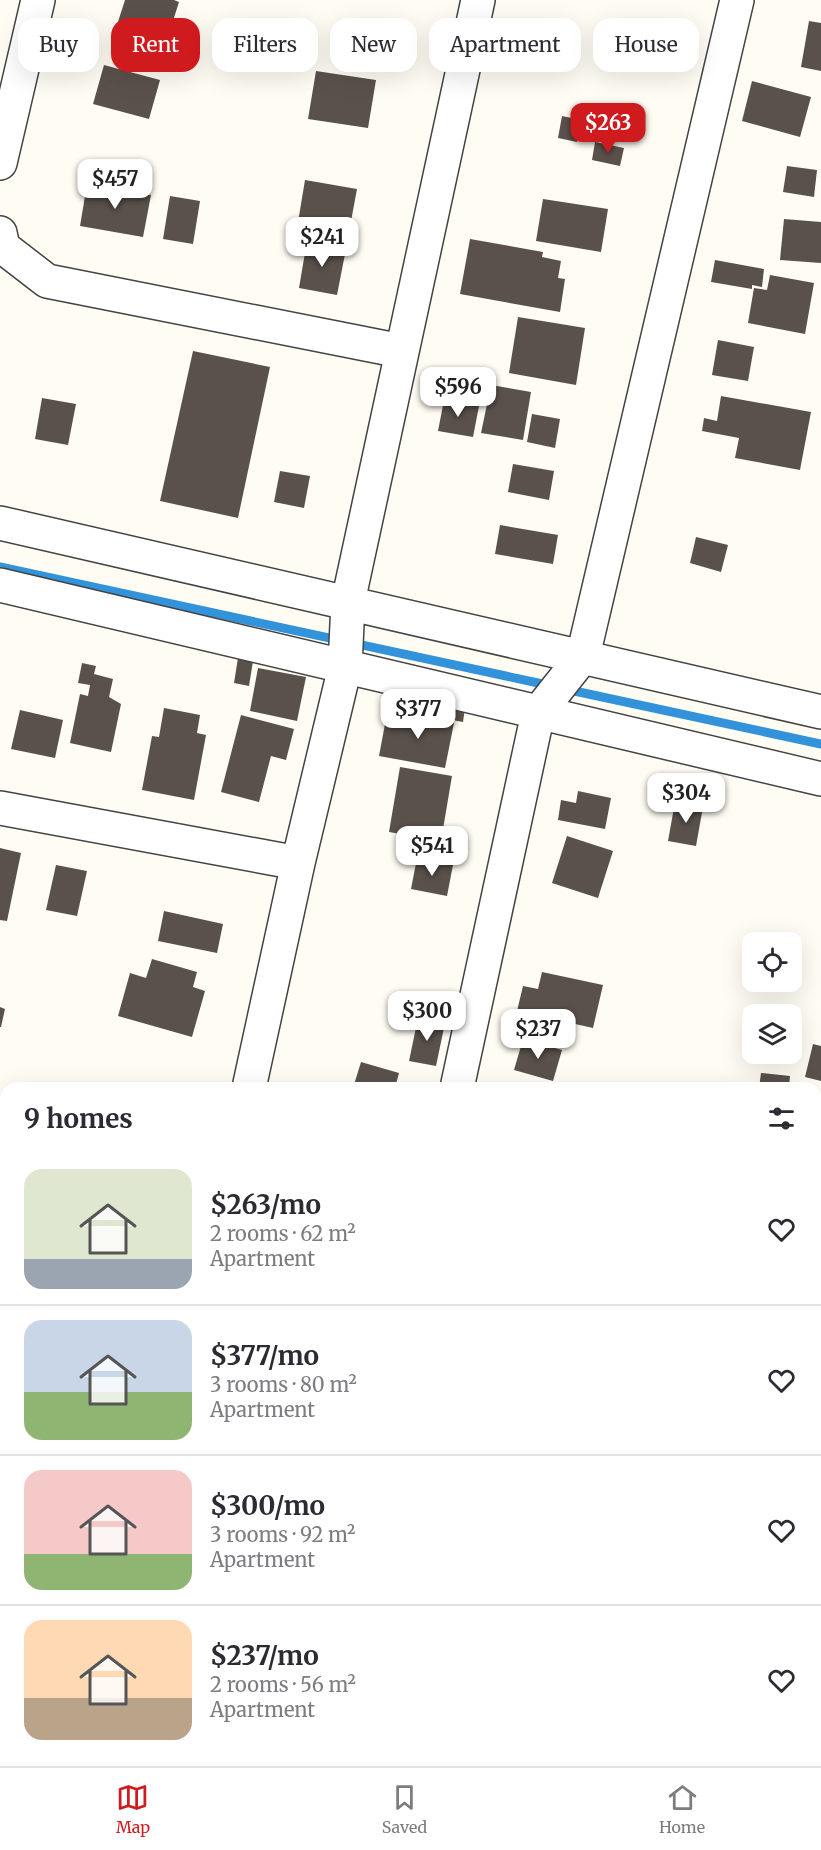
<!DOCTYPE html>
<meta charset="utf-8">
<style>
:root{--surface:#fff;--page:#f2f2f3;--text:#2b2b33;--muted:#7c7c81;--line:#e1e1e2;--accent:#cf1a1e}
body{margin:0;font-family:Merriweather,serif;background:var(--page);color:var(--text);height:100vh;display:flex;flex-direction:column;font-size:22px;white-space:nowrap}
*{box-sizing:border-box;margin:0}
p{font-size:20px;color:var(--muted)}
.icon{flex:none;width:33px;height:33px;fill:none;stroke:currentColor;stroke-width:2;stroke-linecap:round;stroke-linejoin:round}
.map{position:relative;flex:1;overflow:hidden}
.panel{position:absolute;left:0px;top:1082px;width:822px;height:686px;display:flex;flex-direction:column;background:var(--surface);border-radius:18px 18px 0 0;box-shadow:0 6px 24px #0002}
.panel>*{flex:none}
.top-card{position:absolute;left:18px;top:18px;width:786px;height:54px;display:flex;gap:12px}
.controls{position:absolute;left:742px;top:932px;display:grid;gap:12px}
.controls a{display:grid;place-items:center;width:60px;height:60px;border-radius:12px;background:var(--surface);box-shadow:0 6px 24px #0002;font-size:30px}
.price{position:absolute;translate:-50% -51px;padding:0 14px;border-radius:12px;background:#fff;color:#222;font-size:20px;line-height:39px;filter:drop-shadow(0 2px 3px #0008)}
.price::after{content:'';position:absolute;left:50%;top:36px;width:18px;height:14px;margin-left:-9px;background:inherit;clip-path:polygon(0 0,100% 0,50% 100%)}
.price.active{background:var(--accent);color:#fff}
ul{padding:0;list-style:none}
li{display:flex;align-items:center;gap:18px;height:150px;padding:0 24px}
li+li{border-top:2px solid var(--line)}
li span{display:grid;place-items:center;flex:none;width:168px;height:120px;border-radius:18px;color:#555}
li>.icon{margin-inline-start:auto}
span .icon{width:72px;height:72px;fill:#fffc;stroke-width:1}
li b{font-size:26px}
h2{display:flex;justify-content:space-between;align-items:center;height:72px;padding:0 24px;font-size:26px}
.chip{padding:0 21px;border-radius:18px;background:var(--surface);box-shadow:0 6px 24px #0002;font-size:21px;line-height:54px}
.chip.active{background:var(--accent);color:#fff}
.dock{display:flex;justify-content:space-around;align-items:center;height:84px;border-top:2px solid var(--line);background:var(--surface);font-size:16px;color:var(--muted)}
.dock a{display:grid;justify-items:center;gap:3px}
.dock .active{color:var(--accent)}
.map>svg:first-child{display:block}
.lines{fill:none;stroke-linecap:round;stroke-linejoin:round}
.stream{stroke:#3393da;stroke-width:9}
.building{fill:#5a514b}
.minor-casing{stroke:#434343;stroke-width:36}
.minor{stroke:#fff;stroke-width:33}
</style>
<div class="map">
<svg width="821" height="1766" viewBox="0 0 821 1766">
<rect width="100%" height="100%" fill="#fffdf3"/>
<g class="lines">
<path class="stream" d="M 0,567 L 552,686
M 565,689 L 821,744"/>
</g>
<path class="building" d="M 125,0 L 174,0 L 179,2 L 166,43 L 116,28 Z
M 809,21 L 821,23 L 821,71 L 801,67 Z
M 361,32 L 378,35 L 373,62 L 358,59 L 359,56 L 352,55 L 354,44 L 359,45 Z
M 104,65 L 160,80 L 149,119 L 93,104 Z
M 316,71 L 376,80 L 368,128 L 308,119 Z
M 752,81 L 811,97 L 800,137 L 742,121 Z
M 562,116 L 581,120 L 577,142 L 558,138 Z
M 595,142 L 624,148 L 620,166 L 592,160 Z
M 787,166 L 817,170 L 814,197 L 783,192 Z
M 305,180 L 357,189 L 349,232 L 298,222 Z
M 87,184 L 151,195 L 143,237 L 80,226 Z
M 170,196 L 200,201 L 193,244 L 163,239 Z
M 543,199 L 608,209 L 601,252 L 536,241 Z
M 784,219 L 821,222 L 821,263 L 780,260 Z
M 470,239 L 543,252 L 542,257 L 561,261 L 558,278 L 565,279 L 560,312 L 460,294 Z
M 307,241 L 346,249 L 337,295 L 299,288 Z
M 715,260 L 764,269 L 762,287 L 752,285 L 752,289 L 711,282 Z
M 770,275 L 814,283 L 805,334 L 748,323 L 754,288 L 767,290 Z
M 518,317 L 585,328 L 576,385 L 509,373 Z
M 718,340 L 754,347 L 748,381 L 712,375 Z
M 193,351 L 270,367 L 238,518 L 160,501 Z
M 491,385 L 531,392 L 523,440 L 481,433 Z
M 721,396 L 811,412 L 800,470 L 735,458 L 739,438 L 702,431 L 704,418 L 717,421 Z
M 42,398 L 76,404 L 68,445 L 35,439 Z
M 444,400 L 479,406 L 473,437 L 438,431 Z
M 532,414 L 560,419 L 555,448 L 527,442 Z
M 513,464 L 554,471 L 549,500 L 508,492 Z
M 280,471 L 310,476 L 304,508 L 274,502 Z
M 500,525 L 558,535 L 553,564 L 495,554 Z
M 696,537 L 728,545 L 721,572 L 690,563 Z
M 238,658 L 253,661 L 249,686 L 234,683 Z
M 82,663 L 96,666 L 94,674 L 113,679 L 109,697 L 121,704 L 111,752 L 70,743 L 80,694 L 88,696 L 90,685 L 78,683 Z
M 258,668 L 306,677 L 297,721 L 250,711 Z
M 407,697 L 465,708 L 463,722 L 404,711 Z
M 164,708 L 200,715 L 197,733 L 206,735 L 194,800 L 142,790 L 152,736 L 159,737 Z
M 20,710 L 63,720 L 55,758 L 11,749 Z
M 401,712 L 454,723 L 445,768 L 379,756 L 385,724 L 399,727 Z
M 241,715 L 294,729 L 286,760 L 271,756 L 259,802 L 221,792 Z
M 400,767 L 452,776 L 441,841 L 389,832 Z
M 578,791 L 611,798 L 605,829 L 558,820 L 561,800 L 576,803 Z
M 675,802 L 703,807 L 696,846 L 668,841 Z
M 567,836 L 613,851 L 598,898 L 552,883 Z
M 0,848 L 21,853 L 7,921 L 0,920 Z
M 417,858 L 453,865 L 447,896 L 411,889 Z
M 56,865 L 87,871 L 77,916 L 46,910 Z
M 164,911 L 223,924 L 217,953 L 158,941 Z
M 152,959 L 197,972 L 193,987 L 205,991 L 192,1037 L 118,1016 L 130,973 L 146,978 Z
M 542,972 L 603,985 L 593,1028 L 517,1011 L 523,986 L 538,989 Z
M 0,1007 L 5,1009 L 1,1027 L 0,1027 Z
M 418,1018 L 445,1023 L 436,1066 L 409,1061 Z
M 523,1039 L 562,1050 L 553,1081 L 514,1070 Z
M 813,1044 L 821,1046 L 821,1081 L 805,1077 Z
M 361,1062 L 399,1073 L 395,1088 L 353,1088 Z
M 761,1073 L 790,1076 L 789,1088 L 759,1088 Z
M 816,1100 L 821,1101 L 821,1146 L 816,1145 Z
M 194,1761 L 243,1761 L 242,1766 L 193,1766 Z
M 360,1761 L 408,1761 L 407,1766 L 359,1766 Z
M 673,1761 L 702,1761 L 714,1763 L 713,1766 L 672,1766 Z"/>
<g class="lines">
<g class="minor-casing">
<path id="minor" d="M 0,163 L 38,0
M 0,233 L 3,247 L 47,281 L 401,351
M 0,523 L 821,712
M 0,585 L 821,779
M 0,808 L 298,863
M 249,1088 L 298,863 L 345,667 L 348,602 L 478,0
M 457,1088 L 538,713 L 583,656 L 737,0
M 816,1513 L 821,1491
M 99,1766 L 100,1761
M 310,1766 L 311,1761
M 758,1766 L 760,1761"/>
</g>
<use href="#minor" class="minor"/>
</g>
</svg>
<div class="controls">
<a><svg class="icon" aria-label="locate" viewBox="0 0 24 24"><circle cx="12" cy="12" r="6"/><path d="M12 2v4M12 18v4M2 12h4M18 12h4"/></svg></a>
<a><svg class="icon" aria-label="layers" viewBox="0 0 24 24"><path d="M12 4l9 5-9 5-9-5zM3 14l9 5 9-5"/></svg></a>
</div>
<b class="price active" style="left:608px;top:154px">$263</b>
<b class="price" style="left:115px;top:210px">$457</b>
<b class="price" style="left:322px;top:268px">$241</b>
<b class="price" style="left:458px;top:418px">$596</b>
<b class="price" style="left:418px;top:740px">$377</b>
<b class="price" style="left:686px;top:824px">$304</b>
<b class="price" style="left:432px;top:877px">$541</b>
<b class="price" style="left:427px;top:1042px">$300</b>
<b class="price" style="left:538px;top:1060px">$237</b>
<div class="top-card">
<a class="chip">Buy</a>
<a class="chip active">Rent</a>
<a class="chip">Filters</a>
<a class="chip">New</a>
<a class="chip">Apartment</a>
<a class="chip">House</a>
</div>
<section class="panel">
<h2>9 homes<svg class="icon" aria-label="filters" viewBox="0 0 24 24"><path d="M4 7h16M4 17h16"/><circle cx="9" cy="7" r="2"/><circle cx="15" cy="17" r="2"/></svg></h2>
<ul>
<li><span style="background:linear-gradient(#dfe7d0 75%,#9aa5b1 0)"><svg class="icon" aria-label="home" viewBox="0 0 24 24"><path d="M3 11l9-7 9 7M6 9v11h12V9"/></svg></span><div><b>$263/mo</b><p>2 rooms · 62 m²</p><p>Apartment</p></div><svg class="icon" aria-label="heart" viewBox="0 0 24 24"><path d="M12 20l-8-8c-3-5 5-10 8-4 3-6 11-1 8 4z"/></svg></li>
<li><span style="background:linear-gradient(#c9d6e8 60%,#8fb573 0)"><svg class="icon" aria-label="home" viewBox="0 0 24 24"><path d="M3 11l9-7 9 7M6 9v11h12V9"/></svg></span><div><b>$377/mo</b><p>3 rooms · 80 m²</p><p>Apartment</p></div><svg class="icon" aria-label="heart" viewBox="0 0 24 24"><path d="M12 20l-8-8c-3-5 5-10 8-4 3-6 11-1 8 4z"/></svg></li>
<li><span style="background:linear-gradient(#f6c9c9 70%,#8fb573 0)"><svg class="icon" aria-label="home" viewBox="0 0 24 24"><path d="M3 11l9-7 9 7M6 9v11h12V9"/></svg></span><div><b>$300/mo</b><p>3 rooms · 92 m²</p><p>Apartment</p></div><svg class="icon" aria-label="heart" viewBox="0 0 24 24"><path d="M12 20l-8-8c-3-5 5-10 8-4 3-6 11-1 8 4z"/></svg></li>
<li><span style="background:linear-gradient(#ffd9b3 65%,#b9a48a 0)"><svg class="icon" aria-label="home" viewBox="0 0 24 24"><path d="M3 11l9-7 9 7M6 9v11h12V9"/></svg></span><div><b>$237/mo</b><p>2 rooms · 56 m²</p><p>Apartment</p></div><svg class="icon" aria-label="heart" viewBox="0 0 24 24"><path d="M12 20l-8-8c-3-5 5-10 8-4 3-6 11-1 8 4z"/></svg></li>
</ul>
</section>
</div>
<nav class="dock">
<a class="active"><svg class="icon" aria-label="map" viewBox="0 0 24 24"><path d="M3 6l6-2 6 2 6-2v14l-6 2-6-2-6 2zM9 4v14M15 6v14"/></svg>Map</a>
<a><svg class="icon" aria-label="saved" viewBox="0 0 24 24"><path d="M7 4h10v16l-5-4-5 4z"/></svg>Saved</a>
<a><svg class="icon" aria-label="home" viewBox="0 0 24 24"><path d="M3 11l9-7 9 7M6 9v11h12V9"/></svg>Home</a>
</nav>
